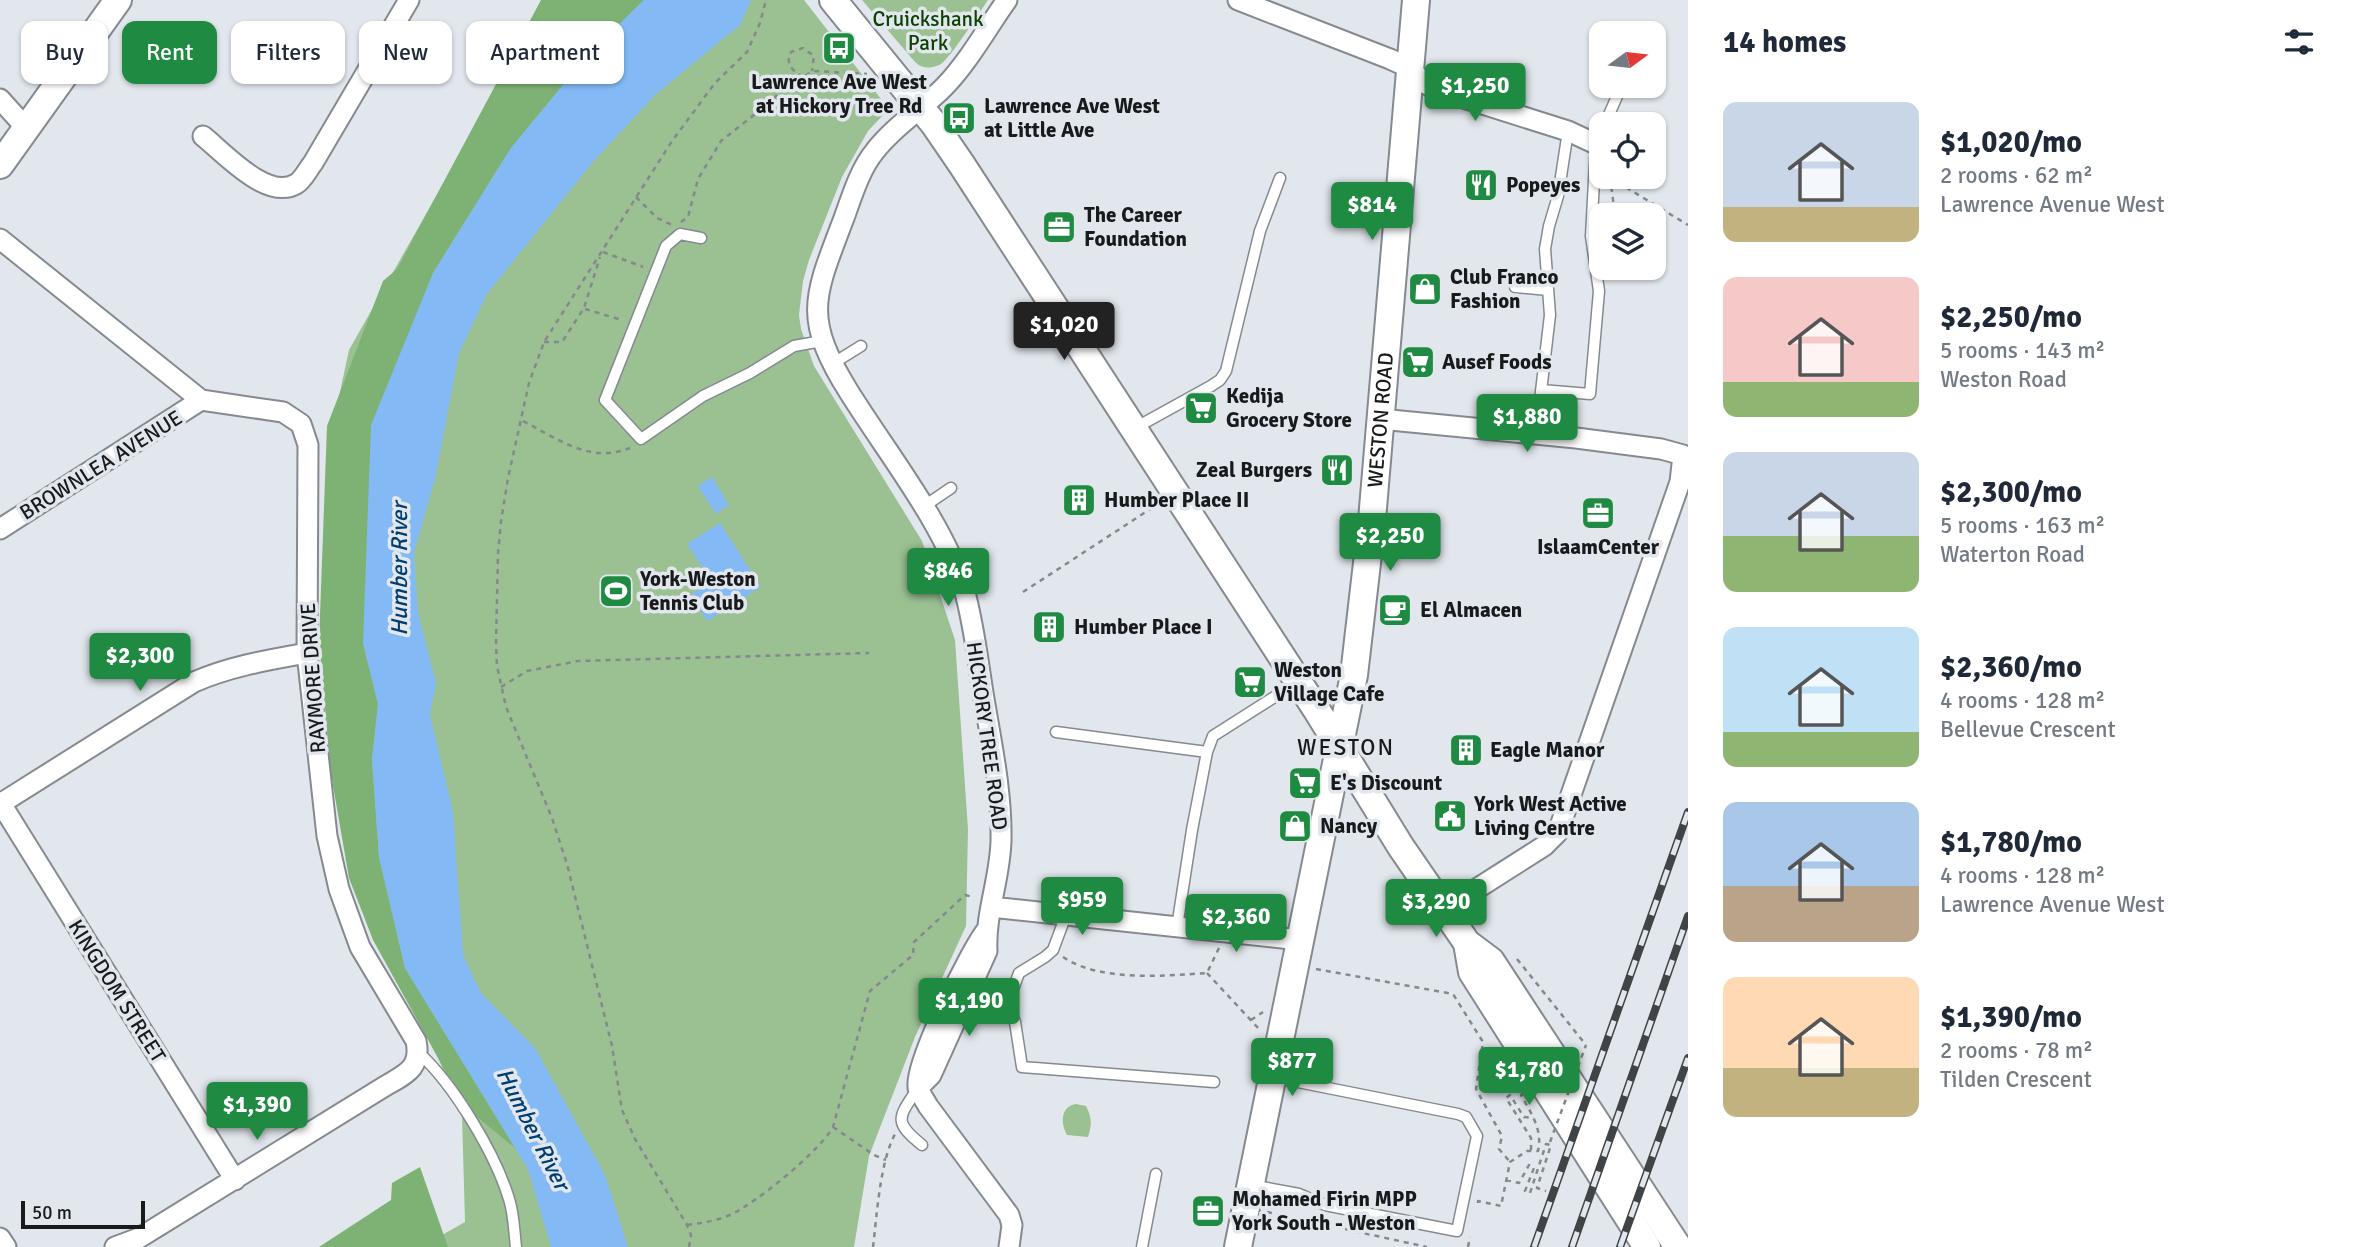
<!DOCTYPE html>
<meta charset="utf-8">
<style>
:root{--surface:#fff;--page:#f6f6f7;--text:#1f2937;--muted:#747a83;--accent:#1f8a41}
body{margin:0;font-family:Signika,sans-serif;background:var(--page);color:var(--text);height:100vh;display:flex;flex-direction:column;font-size:26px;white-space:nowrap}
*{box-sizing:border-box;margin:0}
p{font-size:23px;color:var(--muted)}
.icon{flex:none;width:38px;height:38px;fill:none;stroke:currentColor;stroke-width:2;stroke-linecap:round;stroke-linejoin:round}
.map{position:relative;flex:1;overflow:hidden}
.side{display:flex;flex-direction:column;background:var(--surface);width:665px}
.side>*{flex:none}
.hud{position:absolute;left:21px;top:21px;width:665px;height:63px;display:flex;gap:14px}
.needle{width:46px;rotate:75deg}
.tools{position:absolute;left:1589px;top:21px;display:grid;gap:14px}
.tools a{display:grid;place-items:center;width:77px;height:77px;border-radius:14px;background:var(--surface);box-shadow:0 2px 5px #0004;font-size:35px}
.scale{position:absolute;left:21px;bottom:18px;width:124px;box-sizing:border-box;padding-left:7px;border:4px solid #181a1c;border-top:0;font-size:19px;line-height:24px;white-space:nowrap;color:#181a1c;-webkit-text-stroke:5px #e1e7ed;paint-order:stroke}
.price{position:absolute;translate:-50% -60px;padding:0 16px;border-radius:7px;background:var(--accent);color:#fff;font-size:23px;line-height:46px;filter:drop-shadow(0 2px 4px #0008)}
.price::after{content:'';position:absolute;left:50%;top:42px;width:21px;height:16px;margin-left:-10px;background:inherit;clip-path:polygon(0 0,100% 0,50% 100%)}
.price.active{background:#222;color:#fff}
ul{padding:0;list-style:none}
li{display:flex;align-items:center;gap:21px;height:175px;padding:0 35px}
li span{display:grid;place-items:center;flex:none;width:196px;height:140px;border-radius:14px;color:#555}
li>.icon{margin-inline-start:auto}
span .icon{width:84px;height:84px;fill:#fffc;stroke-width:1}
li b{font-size:30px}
h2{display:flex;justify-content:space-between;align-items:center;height:84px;padding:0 35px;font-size:30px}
.pill{padding:0 24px;border-radius:14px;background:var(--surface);box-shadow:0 2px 5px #0004;font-size:24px;line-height:63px}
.pill.active{background:var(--accent);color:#fff}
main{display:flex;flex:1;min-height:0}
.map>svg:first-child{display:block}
.green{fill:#9bc193}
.forest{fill:#7eb274}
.water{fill:#83baf5}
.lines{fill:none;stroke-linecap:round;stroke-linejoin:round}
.service-casing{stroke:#848a8f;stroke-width:13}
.minor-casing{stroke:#848a8f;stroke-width:23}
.secondary-casing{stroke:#848a8f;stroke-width:30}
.path{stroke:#85898d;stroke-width:2.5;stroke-dasharray:5 5;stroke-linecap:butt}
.service{stroke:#fff;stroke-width:10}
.minor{stroke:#fff;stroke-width:19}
.secondary{stroke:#fff;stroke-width:26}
.rail-casing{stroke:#414447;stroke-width:8}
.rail{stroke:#e1e7ed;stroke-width:5;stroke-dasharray:16;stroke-linecap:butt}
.path-bridge{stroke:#85898d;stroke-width:2.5;stroke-dasharray:5 5;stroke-linecap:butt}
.labels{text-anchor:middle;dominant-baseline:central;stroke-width:7;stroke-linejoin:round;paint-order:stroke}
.park-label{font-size:21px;fill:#0c4201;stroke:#e1e7ed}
.poi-label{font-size:21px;font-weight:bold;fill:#181a1c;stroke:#e1e7ed;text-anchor:start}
.street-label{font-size:21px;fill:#181a1c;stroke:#e1e7ed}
.water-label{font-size:23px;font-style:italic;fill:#003e72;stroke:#e1e7ed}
.neighbourhood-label{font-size:23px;letter-spacing:2px;fill:#181a1c;stroke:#e1e7ed}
</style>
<main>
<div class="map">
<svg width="1688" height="1247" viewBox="0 0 1688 1247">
<rect width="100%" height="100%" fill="#e1e7ed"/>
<path class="green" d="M 547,0 L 804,0 L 885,104 L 885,113 L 868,131 L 842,177 L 809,260 L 803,281 L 799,315 L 801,329 L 814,366 L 922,541 L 955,640 L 968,829 L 966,926 L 915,1037 L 869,1156 L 854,1247 L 421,1247 L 465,1222 L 462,1115 L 365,883 L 337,778 L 326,457 L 349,350 Z
M 862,0 L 988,0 C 979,13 951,57 941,64 C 932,69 922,69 915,62 Z
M 1076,1104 L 1086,1106 C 1092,1117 1092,1125 1088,1137 L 1067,1135 C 1060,1123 1061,1106 1076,1104 Z"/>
<path class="forest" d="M 541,0 L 644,0 L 587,56 L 511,148 L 433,273 L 363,643 L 378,704 L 372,760 L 379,857 L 405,968 L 515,1148 L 465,1107 L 373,940 L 349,878 L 331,774 L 319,642 L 327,426 L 383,281 L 397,269 Z
M 420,1167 L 448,1247 L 319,1247 L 391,1200 L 392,1183 Z"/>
<path class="water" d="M 644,0 L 751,0 L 740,25 L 656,94 L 592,163 L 487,294 L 459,353 L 435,479 L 414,553 L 418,613 L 436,683 L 430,715 L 453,812 L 463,955 L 481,993 L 535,1048 L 605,1175 L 628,1247 L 551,1247 L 528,1169 L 405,968 L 379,857 L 372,760 L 378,704 L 363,643 L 371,425 L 433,273 L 511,148 L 587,56 Z
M 712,477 L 729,505 L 716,514 L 698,486 Z
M 720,523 L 761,587 L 707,621 L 691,595 L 711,581 L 687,544 Z"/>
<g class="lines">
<g class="service-casing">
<path id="service" d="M 1605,124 L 1621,87
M 701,238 L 680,234 L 666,246 L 605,400 L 641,439 L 703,396 L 750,373 L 794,346 L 822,341
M 1515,287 L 1548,290
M 832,364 L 861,346
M 1541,390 L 1590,394 L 1599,291 L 1591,236 L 1596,144 L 1601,132
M 1135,428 L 1211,386 L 1220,380 L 1226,371 L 1260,231 L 1280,178
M 1536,434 L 1550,315 L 1545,249 L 1549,226 L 1558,196 L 1568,131
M 923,507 L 951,488
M 1056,732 L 1207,752 L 1192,830 L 1177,927
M 1207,752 L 1213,736 L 1298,682
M 1066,915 L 1053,950 L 1045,957 L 1019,973 L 1008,1003 L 1015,1022 L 1022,1067 L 1214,1082
M 419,1053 C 454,1085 495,1153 509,1199 C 514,1214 514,1231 516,1247
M 918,1088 C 899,1117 892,1121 922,1145
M 1251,1185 L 1299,1194 L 1325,1205 L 1457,1231 L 1477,1136 L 1466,1117 L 1458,1114 L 1273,1077
M 1142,1247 L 1156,1174"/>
</g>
<g class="minor-casing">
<path id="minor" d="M 1238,0 L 1390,59 L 1410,68 L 1424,83 L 1435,89 L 1568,131 L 1596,144
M 0,99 L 27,129
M 203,136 C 224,153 267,201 296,184 C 303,180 308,169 313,163 L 409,0
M 0,239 L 201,400 L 283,412 L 301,424 L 308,445 L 307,653 L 327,836 L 339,889 L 360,947 L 416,1041 C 422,1070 403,1075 382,1088 L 139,1238 L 115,1247
M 1380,419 L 1576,438 L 1661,449 L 1683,455 L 1680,482 L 1558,832 L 1544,846 L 1445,909
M 0,529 L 201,400
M 0,802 L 235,1180
M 0,804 L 194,682 C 231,666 268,660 307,653
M 991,907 L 1300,940
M 986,931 C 970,951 915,1063 918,1086 C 919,1093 925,1100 928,1106 L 1009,1215 L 1012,1225 L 1009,1247
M 918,1088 L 931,1075 L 987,951 C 985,914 1000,879 1001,841 C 1002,793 992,746 984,699 C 978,662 974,624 964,589 C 942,521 887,453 849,392 C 802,317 814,297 844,218 C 852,196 860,169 875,151 C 895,125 923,109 945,86 C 969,61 987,28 1007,0
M 0,1238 L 6,1247"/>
</g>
<g class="secondary-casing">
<g id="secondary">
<path d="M 833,0 L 934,124 L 962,165 L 1316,709 L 1401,847 L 1467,943 L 1491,961 L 1678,1247"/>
<path d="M 0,165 L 118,0"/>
<path d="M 1467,943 L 1472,972 L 1647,1247"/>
<path id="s1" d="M 1238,1247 L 1354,675 L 1372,520 L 1416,0"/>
</g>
</g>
<path class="path" d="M 803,77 C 792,71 785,63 791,52 L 803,48 L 814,56 L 812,71
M 1609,177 L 1688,225
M 1610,177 L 1615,215
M 636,197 L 657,218 L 672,225
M 1647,215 L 1655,204
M 681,222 L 688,217 L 698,179 L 721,141 L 773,100 L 783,87 L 814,71 L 867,74
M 603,252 L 643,267
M 585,309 L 622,320
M 544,342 L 562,342 L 584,308 L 600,257
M 523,421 C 558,439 590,464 630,448
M 1023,592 L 1158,504
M 501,687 L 527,671 L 578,661 L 869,653
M 1063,957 C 1100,982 1164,976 1207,973 L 1219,948
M 1517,959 L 1586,1045
M 1316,969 L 1453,994 L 1483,1042 L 1476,1089 L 1502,1136 L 1499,1149 L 1510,1162
M 1207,973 L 1259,1029
M 1251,1020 L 1263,1012
M 833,1127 L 874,1155 L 886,1160
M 1531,1150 L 1531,1138 L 1506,1098 L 1510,1095 L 1524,1117 L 1534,1118
M 1506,1180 L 1519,1183 L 1529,1165 L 1534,1168 L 1525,1191 L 1530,1193 L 1546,1144 L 1551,1145 L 1537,1188 L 1546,1191
M 1478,1203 L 1478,1201 L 1501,1206 L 1510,1162 L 1527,1151 L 1538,1151 C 1543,1130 1531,1113 1521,1095 L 1525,1093
M 1267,1212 L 1427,1247
M 687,1225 C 702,1223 716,1221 730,1215 C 755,1204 820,1151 833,1127 L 870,991 L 913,955 L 914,942 L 965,895 L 973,897
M 689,1247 L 691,1235 L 687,1225 L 635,1139 L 622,1110 L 612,1046 L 567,864 L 552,818 L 506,707 L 497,666 L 496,644 L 498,554 L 501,521 L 508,478 L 529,383 L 544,342 L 672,141 L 715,83 L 747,52 L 760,23 L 766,0
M 873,1247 C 877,1214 880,1162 895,1134
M 1468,1247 L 1470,1237"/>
<use href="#service" class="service"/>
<use href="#minor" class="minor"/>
<use href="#secondary" class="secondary"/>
<g class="rail-casing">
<path id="rail" d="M 1534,1247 L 1688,812
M 1572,1247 L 1688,916
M 1620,1247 L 1688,1058"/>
</g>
<use href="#rail" class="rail"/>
<path class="path-bridge" d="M 1550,1142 L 1586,1045"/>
</g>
<defs>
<g id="bus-square" transform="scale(1.75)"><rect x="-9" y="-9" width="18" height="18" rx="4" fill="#1f8a41" stroke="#e1e7ed"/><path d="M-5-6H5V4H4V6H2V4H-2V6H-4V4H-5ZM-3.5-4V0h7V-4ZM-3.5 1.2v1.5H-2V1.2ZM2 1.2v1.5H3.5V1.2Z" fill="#fff"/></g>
<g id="restaurant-square" transform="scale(1.75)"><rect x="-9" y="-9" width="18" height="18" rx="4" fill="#1f8a41" stroke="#e1e7ed"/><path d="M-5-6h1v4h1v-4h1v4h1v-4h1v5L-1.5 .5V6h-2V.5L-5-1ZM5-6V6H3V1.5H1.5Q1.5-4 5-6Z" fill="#fff"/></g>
<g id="office-square" transform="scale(1.75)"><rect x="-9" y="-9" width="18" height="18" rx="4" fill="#1f8a41" stroke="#e1e7ed"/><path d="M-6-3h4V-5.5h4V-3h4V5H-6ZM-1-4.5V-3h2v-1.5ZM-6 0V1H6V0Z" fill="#fff"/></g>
<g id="shop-square" transform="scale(1.75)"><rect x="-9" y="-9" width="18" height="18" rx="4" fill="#1f8a41" stroke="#e1e7ed"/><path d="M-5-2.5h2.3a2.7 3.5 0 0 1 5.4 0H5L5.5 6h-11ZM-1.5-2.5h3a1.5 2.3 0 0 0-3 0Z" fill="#fff"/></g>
<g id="supermarket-square" transform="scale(1.75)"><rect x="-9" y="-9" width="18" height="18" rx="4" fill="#1f8a41" stroke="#e1e7ed"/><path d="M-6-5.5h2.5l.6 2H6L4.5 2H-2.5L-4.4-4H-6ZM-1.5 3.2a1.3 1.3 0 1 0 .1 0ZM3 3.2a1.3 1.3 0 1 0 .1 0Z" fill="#fff"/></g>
<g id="building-square" transform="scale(1.75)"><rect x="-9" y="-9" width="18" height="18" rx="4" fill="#1f8a41" stroke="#e1e7ed"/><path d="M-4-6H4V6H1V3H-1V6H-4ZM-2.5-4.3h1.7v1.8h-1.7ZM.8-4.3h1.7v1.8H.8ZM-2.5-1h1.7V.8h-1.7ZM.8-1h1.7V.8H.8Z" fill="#fff"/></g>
<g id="stadium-square" transform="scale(1.75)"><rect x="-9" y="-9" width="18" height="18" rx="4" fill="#1f8a41" stroke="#e1e7ed"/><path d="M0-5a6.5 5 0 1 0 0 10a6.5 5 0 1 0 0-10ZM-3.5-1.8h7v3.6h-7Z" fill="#fff"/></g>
<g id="cafe-square" transform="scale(1.75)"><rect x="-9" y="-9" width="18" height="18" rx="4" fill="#1f8a41" stroke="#e1e7ed"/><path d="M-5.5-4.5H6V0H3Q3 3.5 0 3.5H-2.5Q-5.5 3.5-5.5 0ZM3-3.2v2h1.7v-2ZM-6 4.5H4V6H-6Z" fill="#fff"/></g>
<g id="civic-square" transform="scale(1.75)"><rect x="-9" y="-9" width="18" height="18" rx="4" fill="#1f8a41" stroke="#e1e7ed"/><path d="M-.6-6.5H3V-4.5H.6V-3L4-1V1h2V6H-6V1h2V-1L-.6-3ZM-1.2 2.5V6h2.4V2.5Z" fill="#fff"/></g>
</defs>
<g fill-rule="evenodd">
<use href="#bus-square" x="839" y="48"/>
<use href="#bus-square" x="959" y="118"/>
<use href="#restaurant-square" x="1481" y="185"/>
<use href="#office-square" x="1059" y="227"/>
<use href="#shop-square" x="1425" y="289"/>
<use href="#supermarket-square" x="1418" y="362"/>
<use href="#supermarket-square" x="1201" y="408"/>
<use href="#restaurant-square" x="1337" y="470"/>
<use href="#building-square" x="1079" y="500"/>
<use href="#office-square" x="1598" y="513"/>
<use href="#stadium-square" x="616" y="591"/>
<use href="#cafe-square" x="1395" y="610"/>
<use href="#building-square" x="1049" y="627"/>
<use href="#supermarket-square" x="1250" y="682"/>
<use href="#building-square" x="1466" y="750"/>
<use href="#supermarket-square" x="1305" y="783"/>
<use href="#civic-square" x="1450" y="816"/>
<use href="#shop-square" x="1295" y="826"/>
<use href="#office-square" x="1208" y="1211"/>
</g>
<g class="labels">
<g class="park-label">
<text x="928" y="19">Cruickshank<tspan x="928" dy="24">Park</tspan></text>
</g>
<g class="poi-label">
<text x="839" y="82" text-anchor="middle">Lawrence Ave West<tspan x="839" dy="24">at Hickory Tree Rd</tspan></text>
<text x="984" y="106">Lawrence Ave West<tspan x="984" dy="24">at Little Ave</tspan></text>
<text x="1506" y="185">Popeyes</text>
<text x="1084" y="215">The Career<tspan x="1084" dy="24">Foundation</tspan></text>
<text x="1450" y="277">Club Franco<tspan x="1450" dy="24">Fashion</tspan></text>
<text x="1442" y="362">Ausef Foods</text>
<text x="1226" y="396">Kedija<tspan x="1226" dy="24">Grocery Store</tspan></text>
<text x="1312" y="470" text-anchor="end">Zeal Burgers</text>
<text x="1104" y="500">Humber Place II</text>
<text x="1598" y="547" text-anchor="middle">IslaamCenter</text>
<text x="640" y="579">York-Weston<tspan x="640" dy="24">Tennis Club</tspan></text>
<text x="1420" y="610">El Almacen</text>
<text x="1074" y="627">Humber Place I</text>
<text x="1274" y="670">Weston<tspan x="1274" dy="24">Village Cafe</tspan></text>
<text x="1490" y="750">Eagle Manor</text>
<text x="1330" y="783">E's Discount</text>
<text x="1474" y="804">York West Active<tspan x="1474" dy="24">Living Centre</tspan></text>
<text x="1320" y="826">Nancy</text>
<text x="1232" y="1199">Mohamed Firin MPP<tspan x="1232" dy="24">York South - Weston</tspan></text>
</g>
<g class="street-label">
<text stroke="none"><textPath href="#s1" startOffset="840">WESTON ROAD</textPath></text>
<text transform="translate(101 465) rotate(-32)">BROWNLEA AVENUE</text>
<text transform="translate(313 678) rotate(-94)">RAYMORE DRIVE</text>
<text transform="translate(987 736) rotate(82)">HICKORY TREE ROAD</text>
<text transform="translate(117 991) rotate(58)">KINGDOM STREET</text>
</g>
<g class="water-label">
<text transform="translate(399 569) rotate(-90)">Humber River</text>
<text transform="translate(533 1129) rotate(63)">Humber River</text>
</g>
<g class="neighbourhood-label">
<text x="1346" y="747">WESTON</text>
</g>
</g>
</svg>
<div class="tools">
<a><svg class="needle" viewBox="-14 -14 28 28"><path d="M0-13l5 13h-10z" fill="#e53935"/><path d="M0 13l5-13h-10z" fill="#747a83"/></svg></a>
<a><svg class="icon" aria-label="locate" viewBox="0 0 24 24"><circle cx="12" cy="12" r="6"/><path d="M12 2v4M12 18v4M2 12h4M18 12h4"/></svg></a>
<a><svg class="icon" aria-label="layers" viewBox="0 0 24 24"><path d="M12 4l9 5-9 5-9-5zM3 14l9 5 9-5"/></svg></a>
</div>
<div class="scale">50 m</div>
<b class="price" style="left:1475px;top:123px">$1,250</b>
<b class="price" style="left:1372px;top:242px">$814</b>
<b class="price active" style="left:1064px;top:362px">$1,020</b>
<b class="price" style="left:1527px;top:454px">$1,880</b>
<b class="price" style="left:1390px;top:573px">$2,250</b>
<b class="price" style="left:948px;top:608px">$846</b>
<b class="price" style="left:140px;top:693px">$2,300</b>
<b class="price" style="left:1082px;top:937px">$959</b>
<b class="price" style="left:1436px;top:939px">$3,290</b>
<b class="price" style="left:1236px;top:954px">$2,360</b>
<b class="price" style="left:969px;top:1038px">$1,190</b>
<b class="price" style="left:1292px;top:1098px">$877</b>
<b class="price" style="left:1529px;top:1107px">$1,780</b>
<b class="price" style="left:257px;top:1142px">$1,390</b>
<div class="hud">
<a class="pill">Buy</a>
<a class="pill active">Rent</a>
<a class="pill">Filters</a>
<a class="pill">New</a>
<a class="pill">Apartment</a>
</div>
</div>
<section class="side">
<h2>14 homes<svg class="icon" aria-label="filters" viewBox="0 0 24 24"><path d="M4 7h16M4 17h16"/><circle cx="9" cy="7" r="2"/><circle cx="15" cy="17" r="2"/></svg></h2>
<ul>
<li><span style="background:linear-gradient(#c9d6e8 75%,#c2b280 0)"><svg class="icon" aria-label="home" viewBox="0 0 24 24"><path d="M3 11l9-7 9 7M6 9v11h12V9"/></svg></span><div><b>$1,020/mo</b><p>2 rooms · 62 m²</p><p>Lawrence Avenue West</p></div></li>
<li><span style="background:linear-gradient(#f6c9c9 75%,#8fb573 0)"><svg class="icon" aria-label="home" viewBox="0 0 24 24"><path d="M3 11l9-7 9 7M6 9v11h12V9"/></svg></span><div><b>$2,250/mo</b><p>5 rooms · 143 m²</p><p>Weston Road</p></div></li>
<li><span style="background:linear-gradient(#c9d6e8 60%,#8fb573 0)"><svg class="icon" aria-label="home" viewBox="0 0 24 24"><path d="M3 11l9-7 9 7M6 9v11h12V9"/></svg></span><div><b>$2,300/mo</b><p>5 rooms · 163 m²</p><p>Waterton Road</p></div></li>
<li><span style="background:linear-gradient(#bfe0f5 75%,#8fb573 0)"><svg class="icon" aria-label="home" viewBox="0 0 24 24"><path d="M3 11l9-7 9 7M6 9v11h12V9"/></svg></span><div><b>$2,360/mo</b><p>4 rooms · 128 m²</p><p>Bellevue Crescent</p></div></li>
<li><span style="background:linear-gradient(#a9c7e8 60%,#b9a48a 0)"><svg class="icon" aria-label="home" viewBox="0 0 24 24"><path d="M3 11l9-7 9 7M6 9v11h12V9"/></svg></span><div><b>$1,780/mo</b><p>4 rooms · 128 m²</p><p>Lawrence Avenue West</p></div></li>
<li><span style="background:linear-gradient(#ffd9b3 65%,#c2b280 0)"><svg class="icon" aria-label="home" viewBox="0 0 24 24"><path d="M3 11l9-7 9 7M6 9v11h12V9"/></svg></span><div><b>$1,390/mo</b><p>2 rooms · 78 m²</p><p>Tilden Crescent</p></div></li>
</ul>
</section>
</main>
